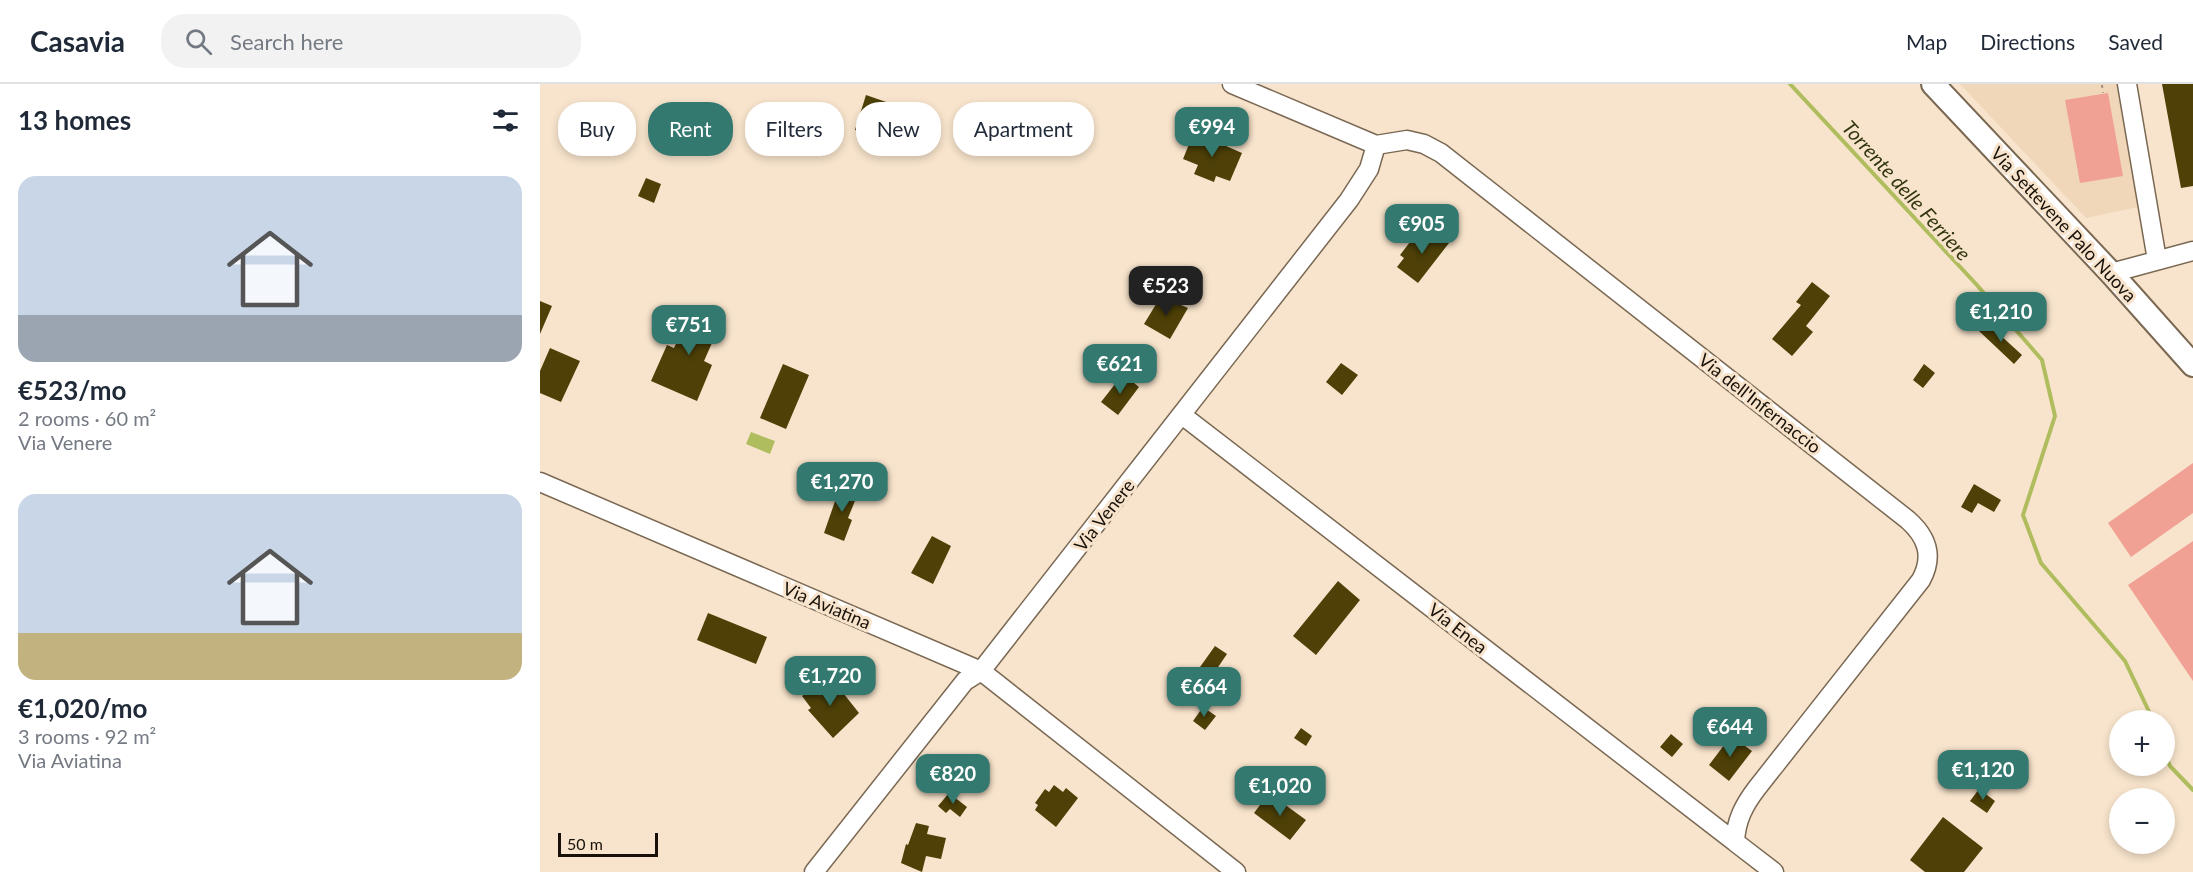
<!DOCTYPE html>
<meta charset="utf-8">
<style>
:root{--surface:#fff;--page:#f2f2f3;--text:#1f2937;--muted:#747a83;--line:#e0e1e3;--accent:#34796f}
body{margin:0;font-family:Lato,sans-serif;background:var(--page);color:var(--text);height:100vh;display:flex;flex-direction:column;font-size:22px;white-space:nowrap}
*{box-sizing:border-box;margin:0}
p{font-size:20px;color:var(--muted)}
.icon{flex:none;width:33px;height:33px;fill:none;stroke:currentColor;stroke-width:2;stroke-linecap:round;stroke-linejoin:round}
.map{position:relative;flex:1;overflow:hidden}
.panel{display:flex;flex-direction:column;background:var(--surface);width:540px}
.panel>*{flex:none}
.guide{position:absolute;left:18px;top:18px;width:570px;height:54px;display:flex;gap:12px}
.tools{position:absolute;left:1569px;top:626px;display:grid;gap:12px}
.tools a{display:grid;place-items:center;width:66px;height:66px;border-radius:50%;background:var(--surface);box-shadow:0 3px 9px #0003;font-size:30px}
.scale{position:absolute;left:18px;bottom:15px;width:100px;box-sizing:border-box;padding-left:6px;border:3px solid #181109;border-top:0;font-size:16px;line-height:21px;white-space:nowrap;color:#181109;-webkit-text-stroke:4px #f8e4cc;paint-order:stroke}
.price{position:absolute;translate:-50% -51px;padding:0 14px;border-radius:12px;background:var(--accent);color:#fff;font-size:20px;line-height:39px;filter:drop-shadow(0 2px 3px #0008)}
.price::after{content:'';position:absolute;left:50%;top:36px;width:18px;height:14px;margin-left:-9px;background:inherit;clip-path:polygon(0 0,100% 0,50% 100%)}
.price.selected{background:#222;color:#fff}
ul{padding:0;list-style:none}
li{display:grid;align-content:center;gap:12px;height:318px;padding:0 18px}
li span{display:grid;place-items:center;height:186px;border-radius:18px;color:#555}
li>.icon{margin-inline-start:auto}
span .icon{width:108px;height:108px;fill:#fffc;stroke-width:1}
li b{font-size:26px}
h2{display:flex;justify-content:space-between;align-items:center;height:72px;padding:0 18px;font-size:26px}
.pill{padding:0 21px;border-radius:24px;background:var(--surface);box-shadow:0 3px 9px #0003;font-size:21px;line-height:54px}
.pill.selected{background:var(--accent);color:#fff}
header{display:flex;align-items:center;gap:36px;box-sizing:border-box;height:84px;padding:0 30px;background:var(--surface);border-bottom:2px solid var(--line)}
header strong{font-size:28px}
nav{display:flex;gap:33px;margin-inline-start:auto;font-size:21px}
.search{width:420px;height:54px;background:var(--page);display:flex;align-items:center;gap:15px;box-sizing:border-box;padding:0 21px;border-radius:24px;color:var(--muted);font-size:22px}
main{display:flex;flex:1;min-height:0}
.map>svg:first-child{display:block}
.built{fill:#f0d7b9}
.green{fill:#f1a094}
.water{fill:#afbd5e}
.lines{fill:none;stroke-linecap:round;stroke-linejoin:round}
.stream{stroke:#afbd5e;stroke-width:4}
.building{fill:#4e4007}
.minor-casing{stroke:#7a6853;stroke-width:21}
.major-casing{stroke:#7a6853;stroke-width:26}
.path{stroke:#9d8e7d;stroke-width:2;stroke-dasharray:3 4.5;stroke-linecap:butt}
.minor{stroke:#fff;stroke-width:18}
.major{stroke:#fff;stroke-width:22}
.labels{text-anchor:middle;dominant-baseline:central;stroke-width:6;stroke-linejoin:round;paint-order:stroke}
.street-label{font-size:18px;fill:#181109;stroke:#f8e4cc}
.water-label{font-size:20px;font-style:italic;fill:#31360e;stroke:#f8e4cc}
</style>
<header>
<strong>Casavia</strong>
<div class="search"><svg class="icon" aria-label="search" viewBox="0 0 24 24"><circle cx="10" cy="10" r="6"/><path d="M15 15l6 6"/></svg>Search here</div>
<nav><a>Map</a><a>Directions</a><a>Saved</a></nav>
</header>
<main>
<section class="panel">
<h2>13 homes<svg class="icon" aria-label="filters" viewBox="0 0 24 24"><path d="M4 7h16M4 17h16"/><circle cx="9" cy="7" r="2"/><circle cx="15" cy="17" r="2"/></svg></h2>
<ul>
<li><span style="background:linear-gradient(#c9d6e8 75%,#9aa5b1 0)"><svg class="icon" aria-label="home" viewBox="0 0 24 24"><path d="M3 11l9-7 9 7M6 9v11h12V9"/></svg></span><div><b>€523/mo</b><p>2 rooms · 60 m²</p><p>Via Venere</p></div></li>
<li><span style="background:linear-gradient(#c9d6e8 75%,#c2b280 0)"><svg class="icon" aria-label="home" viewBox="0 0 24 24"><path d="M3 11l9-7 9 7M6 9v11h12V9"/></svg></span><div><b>€1,020/mo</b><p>3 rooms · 92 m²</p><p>Via Aviatina</p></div></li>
</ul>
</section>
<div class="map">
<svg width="1653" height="788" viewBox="0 0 1653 788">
<rect width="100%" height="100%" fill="#f8e4cc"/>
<path class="built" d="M 1420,0 L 1577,0 L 1598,123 L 1546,134 Z"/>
<path class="green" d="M 1568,9 L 1583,92 L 1540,99 L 1525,16 Z
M 1653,379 L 1653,429 L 1591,473 L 1568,439 Z
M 1653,457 L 1653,597 L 1588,501 Z"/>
<path class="water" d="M 211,348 L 235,357 L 230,370 L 206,360 Z"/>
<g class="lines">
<path class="stream" d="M 1250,0 L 1436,200 L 1502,276 L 1515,332 L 1483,431 L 1501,479 L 1585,577 L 1613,636
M 1624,668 L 1630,682 L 1653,706"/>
</g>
<path class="building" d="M 1622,0 L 1653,0 L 1653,102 L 1641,104 Z
M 326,11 L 349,19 L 338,53 L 315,46 Z
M 654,48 L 702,69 L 690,97 L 676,92 L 674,98 L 654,90 L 658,81 L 643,75 Z
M 106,94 L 121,100 L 114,119 L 98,112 Z
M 889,145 L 909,159 L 878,199 L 857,183 L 864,174 L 860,171 L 877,149 L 883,153 Z
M 1272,198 L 1290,212 L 1266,242 L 1273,248 L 1252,272 L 1232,255 L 1261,221 L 1256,218 Z
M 621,212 L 648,224 L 630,255 L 604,240 Z
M 0,217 L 12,222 L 0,250 Z
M 154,221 L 183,234 L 164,277 L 172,281 L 157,317 L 111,297 L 127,261 L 134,264 Z
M 1447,239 L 1482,271 L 1474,280 L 1439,247 Z
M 10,264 L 40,277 L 21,318 L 0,309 L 0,287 Z
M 801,279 L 818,291 L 802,311 L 786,298 Z
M 243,280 L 269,291 L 246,345 L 220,334 Z
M 1384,280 L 1395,289 L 1383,304 L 1373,296 Z
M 583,290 L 599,303 L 578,331 L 561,318 Z
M 301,400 L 319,407 L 308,434 L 312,436 L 304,457 L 284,449 Z
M 1434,400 L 1461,416 L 1454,428 L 1438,419 L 1432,429 L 1421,423 Z
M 392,452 L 411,462 L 393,500 L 371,489 Z
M 798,497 L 820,516 L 776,571 L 753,552 Z
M 168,529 L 227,553 L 216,580 L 157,556 Z
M 675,562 L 687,570 L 672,592 L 660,583 Z
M 292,595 L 319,629 L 293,654 L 268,626 L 271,624 L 262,612 L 278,600 L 281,604 Z
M 663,623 L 676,632 L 665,646 L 653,637 Z
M 761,644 L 772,652 L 766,662 L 754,654 Z
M 1131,650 L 1143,660 L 1132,673 L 1120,663 Z
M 1191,652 L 1212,667 L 1189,697 L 1169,681 Z
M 514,701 L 523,708 L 526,704 L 538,714 L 516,743 L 495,726 L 498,721 L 495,719 L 505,705 L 509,708 Z
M 1439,705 L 1455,717 L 1447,729 L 1430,717 Z
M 409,709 L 427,723 L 420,733 L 410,725 L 406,729 L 398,722 Z
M 729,709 L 766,736 L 750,756 L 714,729 Z
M 1403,733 L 1443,764 L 1424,788 L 1385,788 L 1370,776 Z
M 376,739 L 389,742 L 387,750 L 406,754 L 401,775 L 386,772 L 382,788 L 361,779 L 366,760 L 368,761 Z"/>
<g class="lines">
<g class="minor-casing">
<path id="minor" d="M 692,0 L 836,61 L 867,56 L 884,60 L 901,69 L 1368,436 C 1387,453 1394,472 1381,496 L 1217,704 C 1204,721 1196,736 1195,758 L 1234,788
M 1587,0 L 1617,176
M 1571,189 L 1653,167
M 642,331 L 1195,758
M 0,398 L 441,587 L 696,788
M 274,788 L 425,597 L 441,587 L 809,116 L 829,85 L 836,61"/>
</g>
<g class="major-casing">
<path id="major" d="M 1393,0 L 1571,189 L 1653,281"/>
</g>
<path class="path" d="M 1562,1 L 1563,9"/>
<use href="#minor" class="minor"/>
<use href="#major" class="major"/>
</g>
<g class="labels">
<g class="street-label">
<text transform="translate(1524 140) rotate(47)">Via Settevene Palo Nuova</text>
<text transform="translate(1220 319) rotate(38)">Via dell'Infernaccio</text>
<text transform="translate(564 431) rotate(-52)">Via Venere</text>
<text transform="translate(287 521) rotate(23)">Via Aviatina</text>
<text transform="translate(918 544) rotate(38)">Via Enea</text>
</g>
<g class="water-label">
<text transform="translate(1367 106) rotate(48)">Torrente delle Ferriere</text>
</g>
</g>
</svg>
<div class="tools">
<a>+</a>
<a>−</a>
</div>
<div class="scale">50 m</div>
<b class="price" style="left:672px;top:74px">€994</b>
<b class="price" style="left:882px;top:171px">€905</b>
<b class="price selected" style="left:626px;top:233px">€523</b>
<b class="price" style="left:1461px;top:259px">€1,210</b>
<b class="price" style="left:149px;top:272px">€751</b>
<b class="price" style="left:580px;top:311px">€621</b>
<b class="price" style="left:302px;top:429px">€1,270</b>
<b class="price" style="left:290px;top:623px">€1,720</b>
<b class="price" style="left:664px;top:634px">€664</b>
<b class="price" style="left:1190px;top:674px">€644</b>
<b class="price" style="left:1443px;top:717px">€1,120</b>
<b class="price" style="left:413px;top:721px">€820</b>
<b class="price" style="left:740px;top:733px">€1,020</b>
<div class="guide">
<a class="pill">Buy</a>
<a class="pill selected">Rent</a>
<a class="pill">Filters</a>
<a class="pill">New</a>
<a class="pill">Apartment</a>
</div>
</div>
</main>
